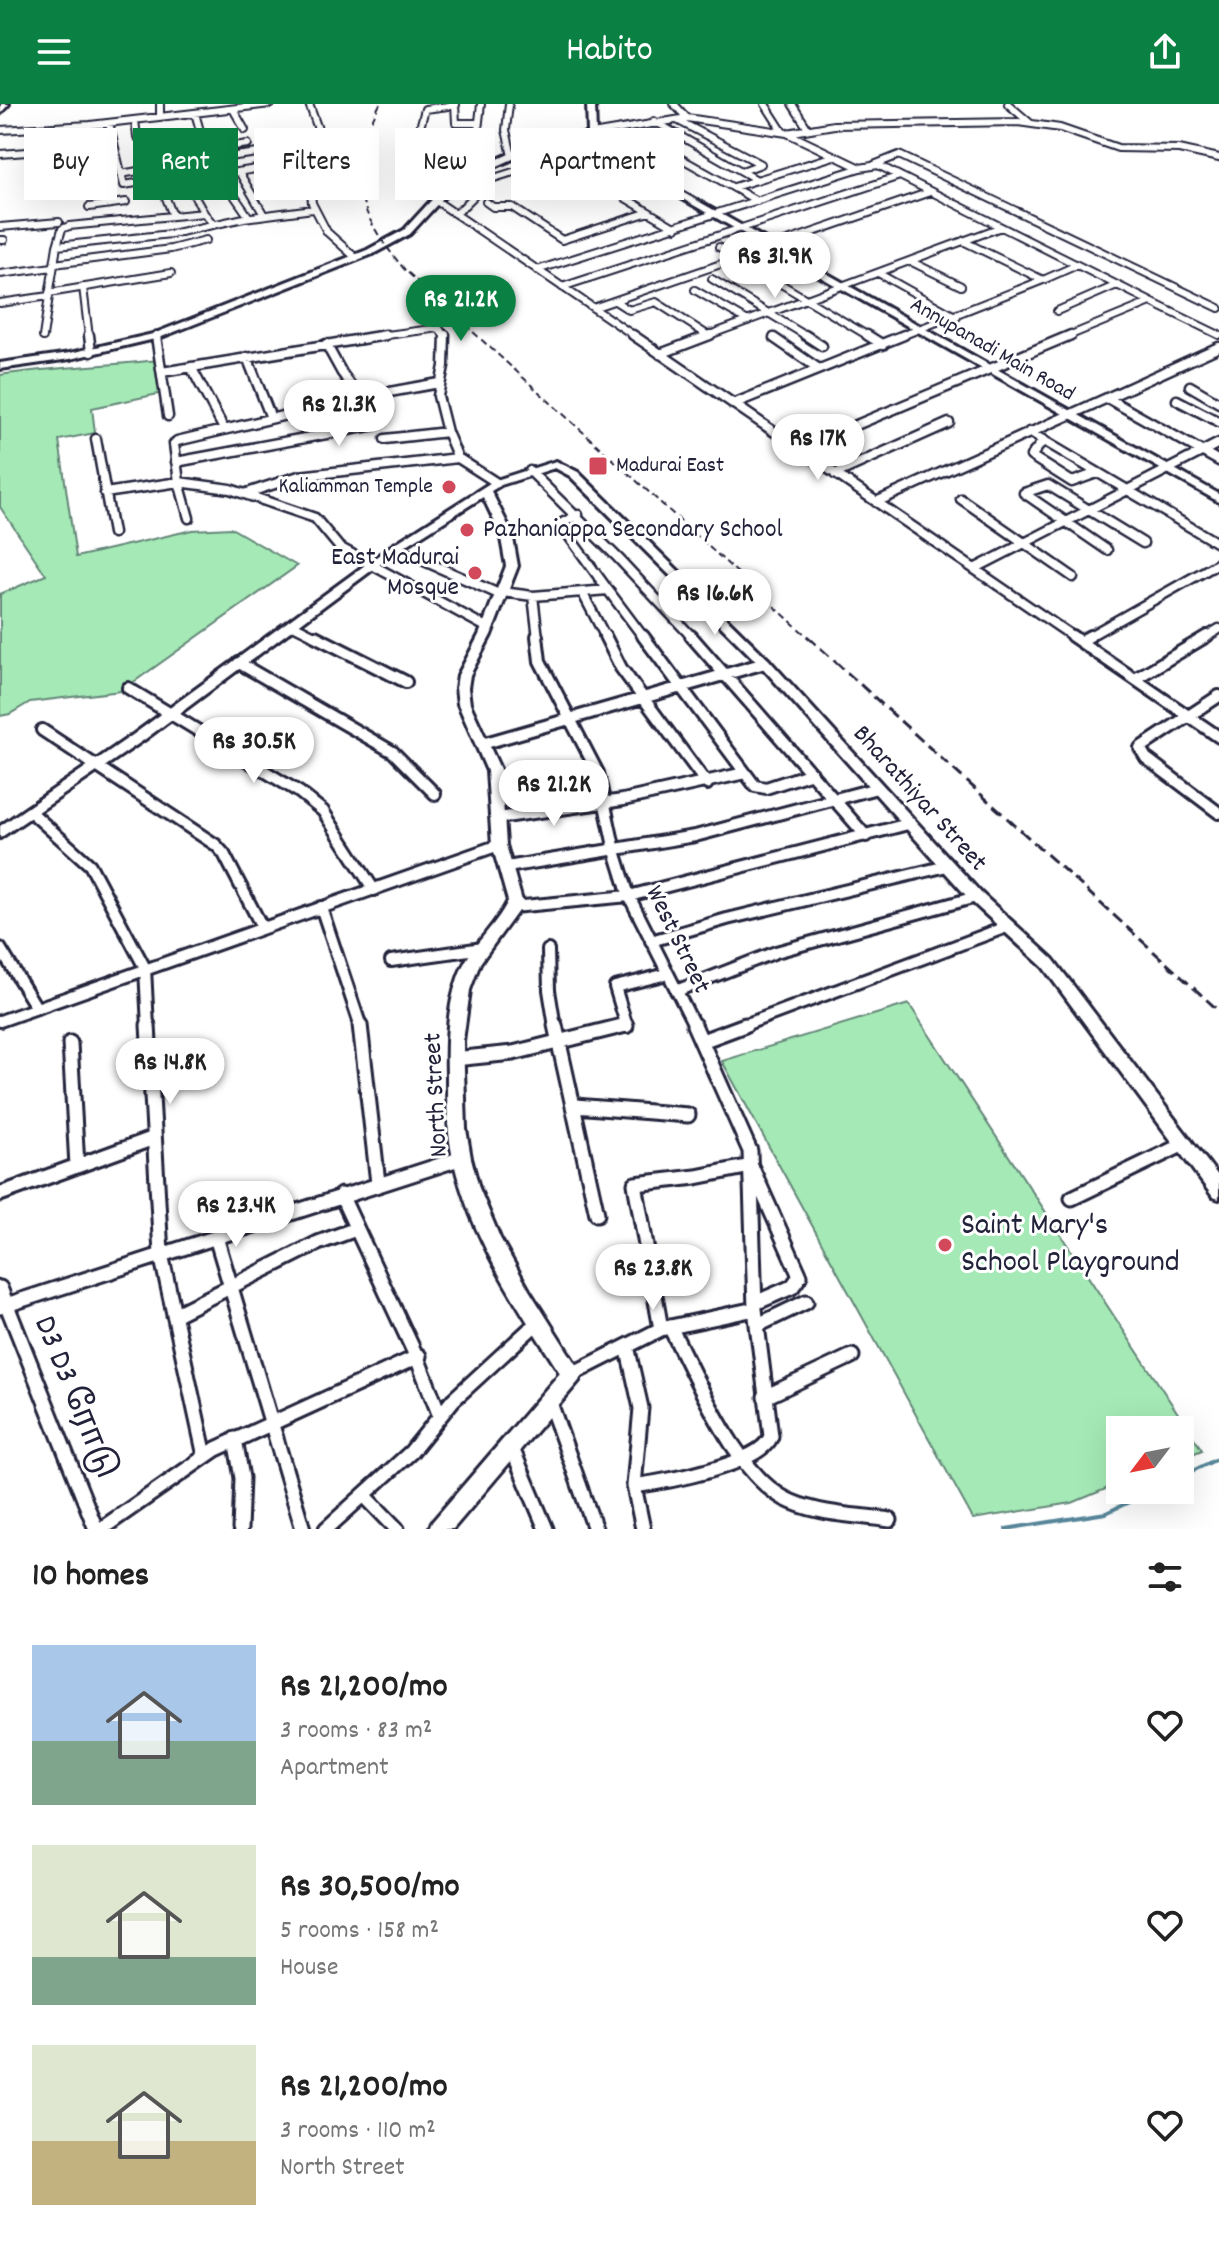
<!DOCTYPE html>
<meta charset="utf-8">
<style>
:root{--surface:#fff;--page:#f6f6f6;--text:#222;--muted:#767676;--accent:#0b8043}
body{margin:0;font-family:Dekko,"Noto Sans Tamil",sans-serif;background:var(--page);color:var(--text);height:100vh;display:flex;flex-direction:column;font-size:30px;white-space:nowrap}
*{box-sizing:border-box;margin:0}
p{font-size:26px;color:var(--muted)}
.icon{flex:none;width:44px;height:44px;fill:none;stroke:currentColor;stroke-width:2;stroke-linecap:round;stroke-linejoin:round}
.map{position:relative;height:1425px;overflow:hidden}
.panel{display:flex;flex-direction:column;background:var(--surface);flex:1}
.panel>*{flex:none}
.banner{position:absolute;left:24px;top:24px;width:800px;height:72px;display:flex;gap:16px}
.needle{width:52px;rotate:238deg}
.tools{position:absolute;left:1106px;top:1312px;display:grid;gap:16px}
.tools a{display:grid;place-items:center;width:88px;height:88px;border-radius:0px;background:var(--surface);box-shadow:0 8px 32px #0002;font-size:40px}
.price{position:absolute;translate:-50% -68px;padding:0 18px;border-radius:28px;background:#fff;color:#222;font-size:26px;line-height:52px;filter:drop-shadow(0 2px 4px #0008)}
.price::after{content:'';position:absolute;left:50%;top:48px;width:24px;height:18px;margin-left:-12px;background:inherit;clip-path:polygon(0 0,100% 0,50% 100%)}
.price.current{background:var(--accent);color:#fff}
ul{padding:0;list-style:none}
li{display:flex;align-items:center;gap:24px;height:200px;padding:0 32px}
li span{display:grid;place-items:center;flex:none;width:224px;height:160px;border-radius:0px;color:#555}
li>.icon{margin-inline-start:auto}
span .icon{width:96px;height:96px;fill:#fffc;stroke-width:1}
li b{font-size:34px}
h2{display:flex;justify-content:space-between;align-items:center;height:96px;padding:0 32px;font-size:34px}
.pill{padding:0 28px;border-radius:0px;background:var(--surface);box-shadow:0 8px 32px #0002;font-size:28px;line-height:72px}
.pill.current{background:var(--accent);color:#fff}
header{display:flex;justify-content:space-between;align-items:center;height:104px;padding:0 32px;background:var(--accent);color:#fff;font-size:36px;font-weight:600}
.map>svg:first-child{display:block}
.green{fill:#a5eab6;stroke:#648678;stroke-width:2}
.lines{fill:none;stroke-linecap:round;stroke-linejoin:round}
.stream{stroke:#568599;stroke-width:4}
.street-far3-casing{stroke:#22223b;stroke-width:10}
.street-far2-casing{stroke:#22223b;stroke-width:13}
.street-far1-casing{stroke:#22223b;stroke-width:16}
.street-casing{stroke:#22223b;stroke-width:19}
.secondary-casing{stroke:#22223b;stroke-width:6}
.street-far3{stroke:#fff;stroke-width:6}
.street-far2{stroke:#fff;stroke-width:8}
.street-far1{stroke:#fff;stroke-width:10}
.street{stroke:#fff;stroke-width:13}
.secondary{fill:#fff;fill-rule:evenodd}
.rail-far1{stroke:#22223b;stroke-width:2;stroke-dasharray:7 4;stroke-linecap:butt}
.rail{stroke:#22223b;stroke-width:3;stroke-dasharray:12 6;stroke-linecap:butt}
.poi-dot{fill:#d1495b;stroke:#fff;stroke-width:3}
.labels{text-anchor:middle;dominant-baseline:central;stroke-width:6;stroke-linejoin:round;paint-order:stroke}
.far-street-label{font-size:22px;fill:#22223b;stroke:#fff}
.far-poi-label{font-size:22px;fill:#22223b;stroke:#fff;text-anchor:start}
.poi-label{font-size:26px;fill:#22223b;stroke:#fff;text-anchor:start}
.street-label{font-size:26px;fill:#22223b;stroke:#fff}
.near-poi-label{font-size:32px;fill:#22223b;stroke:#fff;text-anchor:start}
.near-street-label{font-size:32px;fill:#22223b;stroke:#fff}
</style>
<header><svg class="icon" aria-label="menu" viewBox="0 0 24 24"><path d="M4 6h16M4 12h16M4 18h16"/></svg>Habito<svg class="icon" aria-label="share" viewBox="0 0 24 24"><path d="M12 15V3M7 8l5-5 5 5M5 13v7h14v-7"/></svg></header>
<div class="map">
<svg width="1219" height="1425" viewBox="0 0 1219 1425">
<rect width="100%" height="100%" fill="#fff"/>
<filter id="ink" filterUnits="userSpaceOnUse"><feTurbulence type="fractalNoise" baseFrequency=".0125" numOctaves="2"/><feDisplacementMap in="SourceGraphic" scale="16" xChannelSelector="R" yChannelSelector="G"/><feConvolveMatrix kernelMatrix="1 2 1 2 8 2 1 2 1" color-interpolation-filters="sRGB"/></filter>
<g filter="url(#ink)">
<path class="green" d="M 158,256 L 163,289 L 92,304 L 95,329 L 59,336 L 76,453 L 192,426 L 231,424 L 297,462 L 121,587 L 30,598 L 10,610 L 0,612 L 0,490 L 46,471 L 0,403 L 0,271 C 53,263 105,262 158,256 Z
M 909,900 L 1202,1346 L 1180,1355 L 1180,1326 L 1120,1326 L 1120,1379 L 1072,1399 L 973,1415 L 722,957 Z"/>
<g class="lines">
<path class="stream" d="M 1180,1373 L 1219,1354
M 1006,1425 L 1106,1409 L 1154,1386"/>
<g class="street-far3-casing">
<path id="street-far3" d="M 160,0 L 160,13
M 309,0 L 319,28 L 309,66 L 312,99 L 327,128 L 356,154
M 455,0 L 456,19 L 478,19
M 481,0 L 478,26 L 490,62
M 509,0 L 506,26 L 512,52
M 674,0 L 687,14
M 765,0 L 783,28
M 792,0 L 808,25
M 1008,0 L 1030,19
M 233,5 L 245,26
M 195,9 L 208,55 L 221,54 L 231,69
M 135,16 L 137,33
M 677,16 L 761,60 L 742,67
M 654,17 L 757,76
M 109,19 L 124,81 L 206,68
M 0,26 L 90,21 L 271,0
M 787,29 L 860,64 L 878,61 L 1151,198 L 1066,233
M 592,30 L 687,14 L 787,29 L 834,21 L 1018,18 L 1060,24 L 1118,44 L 1179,45 L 1219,54
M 541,44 L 676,124
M 207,46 L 248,40
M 0,50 L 69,45
M 221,54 L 258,49
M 633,61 L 675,51 L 757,97
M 874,61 L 899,51 L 1219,204
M 239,68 L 264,111
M 121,70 L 172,61
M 183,72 L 204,109
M 159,76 L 173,112
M 734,83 L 834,52
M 441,91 L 430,81 L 426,65 L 416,64 L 418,31 L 425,5 L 456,1
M 435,96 L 636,233
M 486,98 L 493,103 L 512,103 L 562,136 L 649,108
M 89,103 L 126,98
M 457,109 L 491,75 L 558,54
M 249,113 L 224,77 L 231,69 L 268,63
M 0,123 L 59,118
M 0,136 L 4,136
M 57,142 L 62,125 L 69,122 L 204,109 L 214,121
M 719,143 L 870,233
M 910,157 L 961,182
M 54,160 L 171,145 L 206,136
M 537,166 L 860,64
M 878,169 L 957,213
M 0,170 L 53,163
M 712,175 L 808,233
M 1043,176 L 1077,161
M 83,183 L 89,233
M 562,183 L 900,72
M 695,186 L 748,217
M 49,189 L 171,169
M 615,197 L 629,206 L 656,198 L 709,232
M 1151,198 L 1219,231
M 0,199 L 49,192 L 57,142 L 171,130 L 244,114 L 313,105
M 593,204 L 930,88
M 1057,207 L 1117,181
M 43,233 L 49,192
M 372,233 L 439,224 L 445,233
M 704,233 L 1001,123
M 899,233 L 1043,176 L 963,137"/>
</g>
<g class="street-far2-casing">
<path id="street-far2" d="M 89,231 L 91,248
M 445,231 L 444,262 L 438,292 L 447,328 L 458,354 L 497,379
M 633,231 L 1075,534
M 805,231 L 822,242
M 867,231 L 883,241
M 156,232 L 168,312
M 774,234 L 819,265
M 660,250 L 710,231
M 247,253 L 271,314
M 191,263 L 224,325
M 162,268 L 386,231
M 1190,282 L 1219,299
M 1107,294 L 1219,243
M 1177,296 L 1219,318
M 733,300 L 904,231
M 1029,328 L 1219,440
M 96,335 L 113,429
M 385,335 L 447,328
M 1044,336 L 1031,352 L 1072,378 L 1097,369
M 799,345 L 1071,231
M 176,358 L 375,321 L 376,316 L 342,269 L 326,240
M 530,367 L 618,454 L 693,534
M 835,370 L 949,319
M 105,389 L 179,378 L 230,385 L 315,414 L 339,443 L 488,524
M 244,390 L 299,372 L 458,354
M 961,395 L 1073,473
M 876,398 L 1107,294 L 1219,357
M 578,411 L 560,420 L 608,486
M 189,414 L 179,378 L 174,340 L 177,337 L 362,293 L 439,279
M 395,444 L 501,491
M 1107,446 L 1024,389 L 1048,381 L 1143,439
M 974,465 L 1219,339
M 502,488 L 533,492 L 608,486 L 644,534
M 583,490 L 606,534
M 533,492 L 538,534
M 291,520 L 319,534
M 1086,534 L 1219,459
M 1204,534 L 1219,525"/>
</g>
<g class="street-far1-casing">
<path id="street-far1" d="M 315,532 L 406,578
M 537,532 L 540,557 L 598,669 L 615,747 L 629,792 L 695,923
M 605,532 L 621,564 L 707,680
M 643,532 L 755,682 L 766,684 L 812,669
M 691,532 L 866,732
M 1072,532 L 1219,633
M 1081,537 L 1090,532
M 239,559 L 393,648 L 435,690
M 1135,575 L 1207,532
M 128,584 L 299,688 L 323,707 L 374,786
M 1219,592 L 1140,644 L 1146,654 L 1219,709
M 42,626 L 216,741 L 224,750 L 262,823
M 482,640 L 765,559
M 31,708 L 90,761 L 145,864 L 148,923
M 498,714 L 623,696 L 745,669
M 507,763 L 695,732 L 877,684
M 321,803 L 361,923
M 513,803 L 629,792 L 908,720
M 651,837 L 727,815 L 947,762
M 0,844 L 36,903
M 548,846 L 549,886 L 555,923
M 391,857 L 483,844
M 676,887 L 776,848 L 976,793
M 0,917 L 499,741
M 627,923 L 615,883 L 667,870
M 739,923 L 1009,822"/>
</g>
<g class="street-casing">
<path id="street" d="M 148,921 L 161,1150 L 205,1352
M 360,921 L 378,1079
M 555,921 L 597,1110
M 702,937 L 745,921
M 70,939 L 77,1062
M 454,955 L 513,949 L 626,921
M 575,1002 L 688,1011
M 0,1090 L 154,1034
M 341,1091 L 418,1256 L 440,1312
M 1072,1094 L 1182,1041
M 216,1133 L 303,1425
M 0,1184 L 96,1425
M 0,1203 L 462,1054
M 174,1211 L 318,1139 L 356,1125
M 758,1221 L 806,1198
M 670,1223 C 697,1274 737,1376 792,1398 C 823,1411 858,1411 890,1416
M 661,1225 L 635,1080 L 696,1073 L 751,1062 L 800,1172 L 792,1183 L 755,1199
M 627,1242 L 641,1304 L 634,1382 L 643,1425
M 572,1270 L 661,1225 L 755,1205
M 765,1293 L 852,1252
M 549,1296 L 595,1425
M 235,1335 L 242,1374 L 240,1425
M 511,1342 L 546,1425
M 634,1382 C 663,1378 761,1361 771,1332 L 755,1205 L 750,1047 L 694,921
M 365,1392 L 397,1425
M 101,1425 L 216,1345 L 419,1252
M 326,1425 L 411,1348 L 453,1296 L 539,1217"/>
</g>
<g class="secondary-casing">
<path id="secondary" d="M 1,0 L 9,0 L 0,10 Z
M 587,0 L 595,0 L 596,30 L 586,34 L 1219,390 L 1219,398 L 578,36 L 515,54 L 493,64 L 444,93 L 410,130 L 373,150 L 159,234 L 70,255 L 0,265 L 0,259 L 70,249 L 153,230 L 367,146 L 404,126 L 438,89 L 487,60 L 509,50 L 588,29 Z
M 556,357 L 578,368 L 769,556 L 981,789 L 1053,855 L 1219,1073 L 1219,1095 L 1213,1093 L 1043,863 L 971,797 L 761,562 L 570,372 L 555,364 L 501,381 L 491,387 L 512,429 L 518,462 L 491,531 L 470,571 L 468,584 L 470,600 L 501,667 L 506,741 L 522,797 L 518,807 L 480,859 L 470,886 L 463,937 L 466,1025 L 471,1054 L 479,1084 L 500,1134 L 529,1186 L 582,1270 L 579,1277 L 453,1425 L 429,1425 L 432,1418 L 560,1269 C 516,1200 466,1127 451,1044 C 447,1020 447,995 447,971 C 446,938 447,905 458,874 C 469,842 495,824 508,797 L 492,741 L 487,667 L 458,600 L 456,584 L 458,571 L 479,531 L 506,462 L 500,429 L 483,393 L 399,446 L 144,636 L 0,734 L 0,722 L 134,630 L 391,442 L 493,377 Z"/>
</g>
<use href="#street-far3" class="street-far3"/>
<use href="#street-far2" class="street-far2"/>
<use href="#street-far1" class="street-far1"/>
<use href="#street" class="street"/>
<use href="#secondary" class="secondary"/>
<path class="rail-far1" d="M 380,0 C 343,69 356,108 405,166 L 809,534"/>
<path class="rail" d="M 807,532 L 1219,907"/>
</g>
</g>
<g class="poi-dot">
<rect x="588" y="352" width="20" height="20" rx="4"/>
<circle cx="449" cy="383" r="8"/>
<circle cx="467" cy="426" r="8"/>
<circle cx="475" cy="469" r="8"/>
<circle cx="945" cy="1141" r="8"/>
</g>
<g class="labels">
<g class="far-street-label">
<text transform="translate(992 246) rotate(30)">Annupanadi Main Road</text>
</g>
<g class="far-poi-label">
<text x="616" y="362">Madurai East</text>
<text x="433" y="383" text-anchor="end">Kaliamman Temple</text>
</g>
<g class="poi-label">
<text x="483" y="426">Pazhaniappa Secondary School</text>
<text x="459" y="454" text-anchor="end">East Madurai<tspan x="459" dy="30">Mosque</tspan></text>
</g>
<g class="street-label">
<text transform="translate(919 695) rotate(48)">Bharathiyar Street</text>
<text transform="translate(677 836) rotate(64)">West Street</text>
<text transform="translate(437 991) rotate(-93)">North Street</text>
</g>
<g class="near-poi-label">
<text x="961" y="1123">Saint Mary's<tspan x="961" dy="37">School Playground</tspan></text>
</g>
<g class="near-street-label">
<text transform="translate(73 1294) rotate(68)">D3 D3 ரோடு</text>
</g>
</g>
</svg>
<div class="tools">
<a><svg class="needle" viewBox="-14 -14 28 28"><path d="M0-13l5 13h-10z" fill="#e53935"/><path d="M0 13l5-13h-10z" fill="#767676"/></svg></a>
</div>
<b class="price" style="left:775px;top:196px">Rs 31.9K</b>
<b class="price current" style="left:461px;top:239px">Rs 21.2K</b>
<b class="price" style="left:339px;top:344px">Rs 21.3K</b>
<b class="price" style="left:818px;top:378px">Rs 17K</b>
<b class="price" style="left:715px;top:533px">Rs 16.6K</b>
<b class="price" style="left:254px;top:681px">Rs 30.5K</b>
<b class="price" style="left:554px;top:724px">Rs 21.2K</b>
<b class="price" style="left:170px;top:1002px">Rs 14.8K</b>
<b class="price" style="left:236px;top:1145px">Rs 23.4K</b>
<b class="price" style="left:653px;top:1208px">Rs 23.8K</b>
<div class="banner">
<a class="pill">Buy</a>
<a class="pill current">Rent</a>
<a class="pill">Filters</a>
<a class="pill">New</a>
<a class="pill">Apartment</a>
</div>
</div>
<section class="panel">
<h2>10 homes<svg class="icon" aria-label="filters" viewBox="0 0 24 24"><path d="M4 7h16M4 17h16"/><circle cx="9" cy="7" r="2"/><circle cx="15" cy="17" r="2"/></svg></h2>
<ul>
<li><span style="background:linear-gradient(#a9c7e8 60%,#7fa58c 0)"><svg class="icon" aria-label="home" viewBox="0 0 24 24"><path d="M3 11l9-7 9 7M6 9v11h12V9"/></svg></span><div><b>Rs 21,200/mo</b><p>3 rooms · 83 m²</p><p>Apartment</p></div><svg class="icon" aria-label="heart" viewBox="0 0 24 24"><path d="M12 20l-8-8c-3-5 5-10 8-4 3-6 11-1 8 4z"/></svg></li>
<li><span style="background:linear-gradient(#dfe7d0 70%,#7fa58c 0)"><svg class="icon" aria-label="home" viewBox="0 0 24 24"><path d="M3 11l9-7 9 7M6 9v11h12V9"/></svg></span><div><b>Rs 30,500/mo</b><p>5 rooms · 158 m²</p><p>House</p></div><svg class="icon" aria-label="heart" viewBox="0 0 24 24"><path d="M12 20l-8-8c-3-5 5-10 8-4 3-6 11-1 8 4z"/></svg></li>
<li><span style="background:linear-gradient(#dfe7d0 60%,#c2b280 0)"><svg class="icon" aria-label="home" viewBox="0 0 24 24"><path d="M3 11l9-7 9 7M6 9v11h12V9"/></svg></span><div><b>Rs 21,200/mo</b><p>3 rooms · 110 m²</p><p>North Street</p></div><svg class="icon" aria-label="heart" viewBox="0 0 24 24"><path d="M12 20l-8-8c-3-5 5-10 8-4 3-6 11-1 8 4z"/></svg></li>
</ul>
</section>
